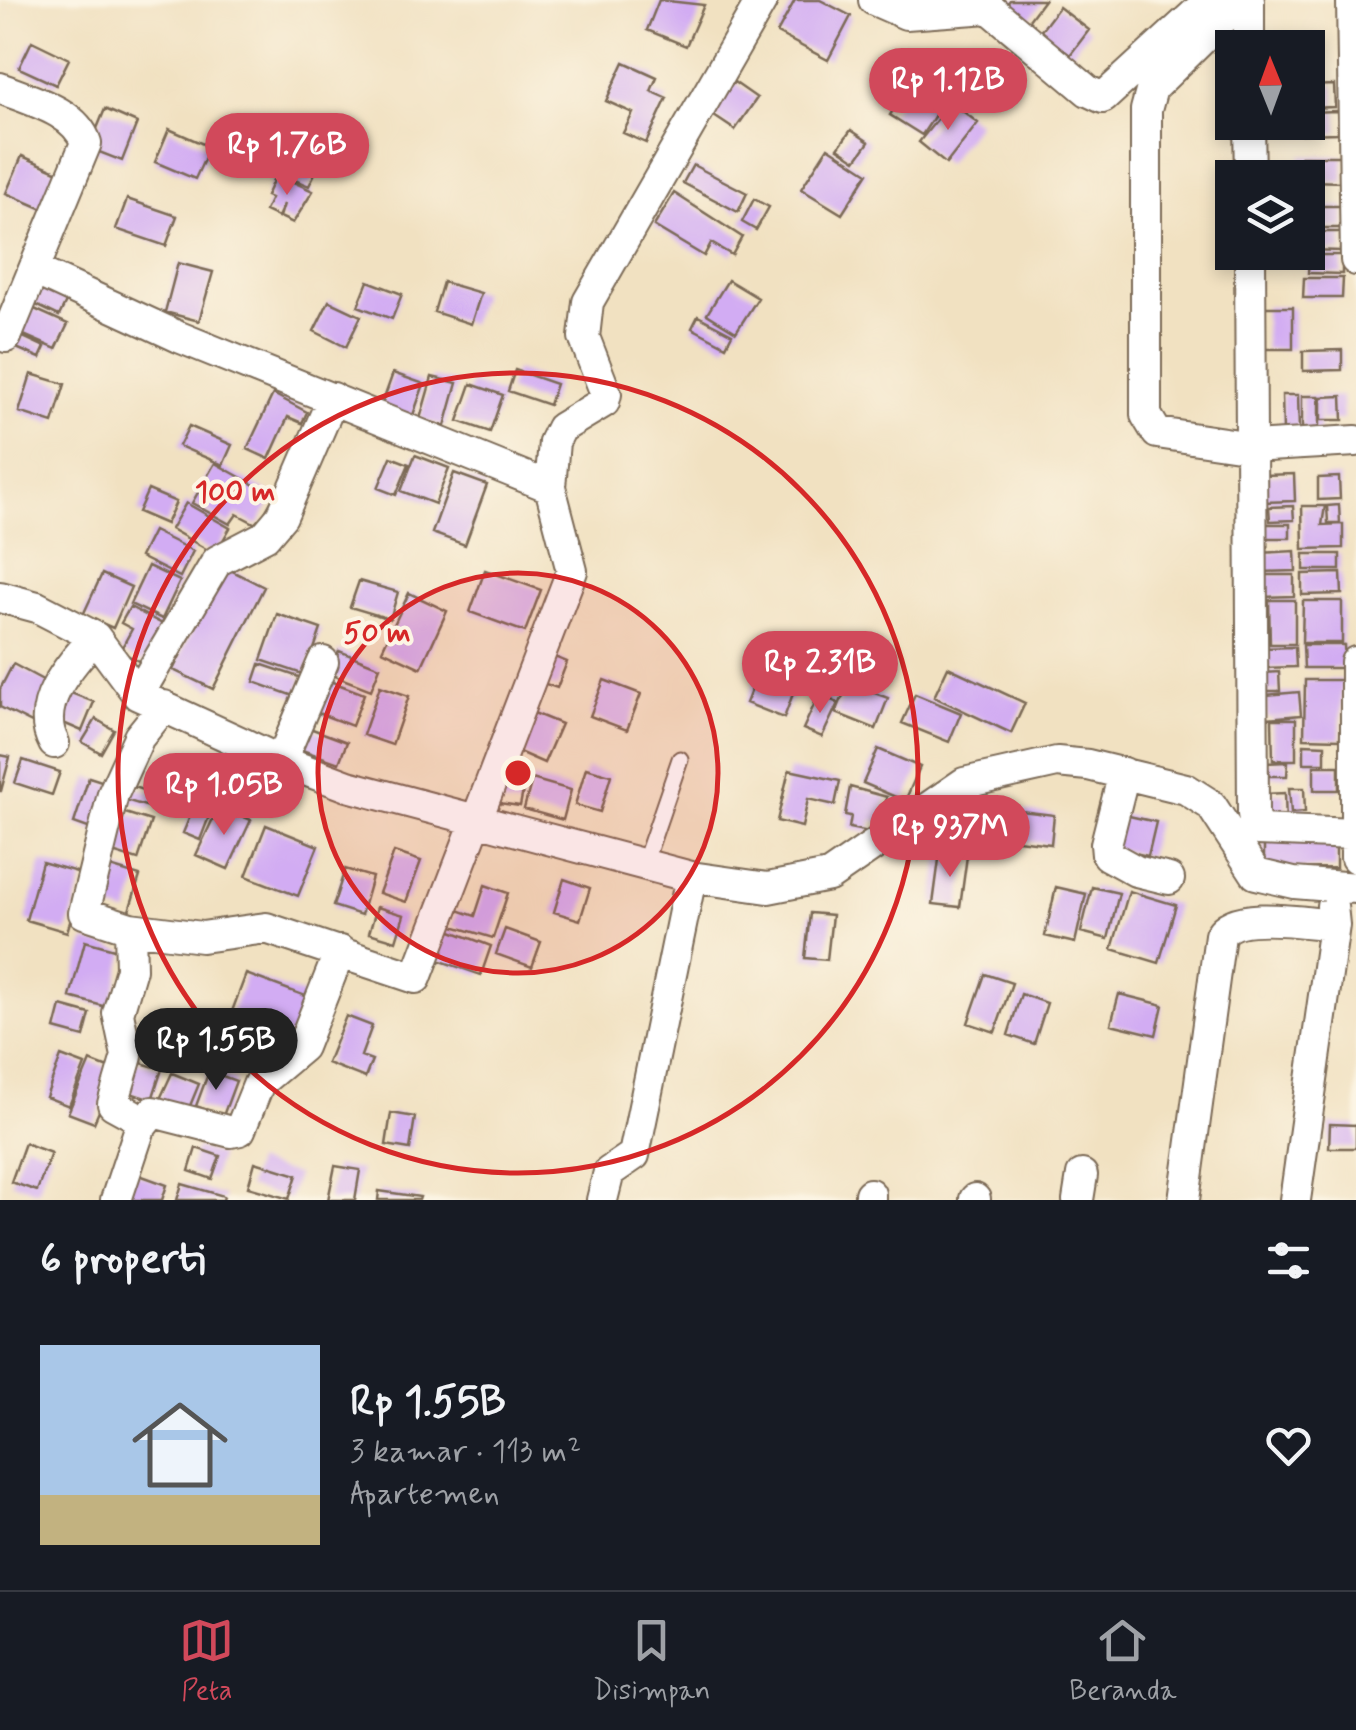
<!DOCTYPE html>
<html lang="id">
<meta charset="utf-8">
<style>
:root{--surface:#171b24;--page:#20242c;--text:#f1f3f6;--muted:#9ea1a6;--line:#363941;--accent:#d1495b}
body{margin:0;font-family:Mynerve,sans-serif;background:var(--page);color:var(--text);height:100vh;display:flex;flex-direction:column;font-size:38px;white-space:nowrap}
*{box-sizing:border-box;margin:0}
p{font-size:32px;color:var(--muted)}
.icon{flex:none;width:55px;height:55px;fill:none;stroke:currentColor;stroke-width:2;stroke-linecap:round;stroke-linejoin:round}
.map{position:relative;height:1200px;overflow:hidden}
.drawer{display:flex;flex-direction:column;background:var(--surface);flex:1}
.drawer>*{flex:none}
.needle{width:65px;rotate:359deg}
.buttons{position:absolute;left:1215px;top:30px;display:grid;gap:20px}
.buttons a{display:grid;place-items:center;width:110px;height:110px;border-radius:0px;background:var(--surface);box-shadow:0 5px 15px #0003;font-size:50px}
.price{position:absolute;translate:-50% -85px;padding:0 22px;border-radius:35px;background:var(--accent);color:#fff;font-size:32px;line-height:65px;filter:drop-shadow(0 2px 5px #0008)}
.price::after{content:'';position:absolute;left:50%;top:60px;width:30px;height:22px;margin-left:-15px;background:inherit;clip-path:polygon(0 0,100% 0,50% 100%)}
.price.selected{background:#222;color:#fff}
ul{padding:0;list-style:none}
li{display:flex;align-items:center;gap:30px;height:250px;padding:0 40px}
li span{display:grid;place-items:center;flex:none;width:280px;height:200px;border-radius:0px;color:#555}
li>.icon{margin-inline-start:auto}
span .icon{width:120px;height:120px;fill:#fffc;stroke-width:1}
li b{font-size:42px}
h2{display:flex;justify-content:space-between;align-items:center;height:120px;padding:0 40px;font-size:42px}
.tabs{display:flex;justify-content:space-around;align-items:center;height:140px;border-top:2px solid var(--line);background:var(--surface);font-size:28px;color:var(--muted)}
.tabs a{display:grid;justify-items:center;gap:5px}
.tabs .selected{color:var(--accent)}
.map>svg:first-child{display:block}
.building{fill:#d2acf3}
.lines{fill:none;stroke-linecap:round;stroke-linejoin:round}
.service-casing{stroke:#7b6a57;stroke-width:19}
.minor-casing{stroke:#7b6a57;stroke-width:34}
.service{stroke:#fff;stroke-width:15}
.minor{stroke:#fff;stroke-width:30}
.ring{fill:none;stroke:#d62828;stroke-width:5}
.centre{fill:#d62828;stroke:#fcf5e5;stroke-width:5}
.ring-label{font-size:30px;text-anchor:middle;font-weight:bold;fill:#d62828;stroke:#fcf5e5;stroke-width:8;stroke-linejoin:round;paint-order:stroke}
</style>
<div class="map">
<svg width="1356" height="1200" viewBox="0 0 1356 1200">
<rect width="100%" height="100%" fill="#fcf5e5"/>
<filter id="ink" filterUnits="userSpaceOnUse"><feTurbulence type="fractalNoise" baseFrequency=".01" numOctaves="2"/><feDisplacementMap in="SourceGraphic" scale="20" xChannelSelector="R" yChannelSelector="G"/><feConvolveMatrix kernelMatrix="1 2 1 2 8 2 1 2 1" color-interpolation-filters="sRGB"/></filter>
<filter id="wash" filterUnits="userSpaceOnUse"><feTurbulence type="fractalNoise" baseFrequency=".0048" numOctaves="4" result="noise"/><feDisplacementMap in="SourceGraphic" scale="40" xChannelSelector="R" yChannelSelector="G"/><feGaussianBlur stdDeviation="2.25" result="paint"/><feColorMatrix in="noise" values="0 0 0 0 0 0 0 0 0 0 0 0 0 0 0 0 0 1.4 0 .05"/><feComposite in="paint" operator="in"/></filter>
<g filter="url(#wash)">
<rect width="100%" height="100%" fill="#f1e1c1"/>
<g id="blocks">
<path class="building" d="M 659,0 L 704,5 L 686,46 L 647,30 Z
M 795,0 L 820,0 L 851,16 L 828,60 L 777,33 Z
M 1010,0 L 1044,0 L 1026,24 L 1004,8 Z
M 1059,7 L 1089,30 L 1070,55 L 1040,32 Z
M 1260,35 L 1297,35 L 1297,48 L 1261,48 Z
M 32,41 L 69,59 L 56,85 L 19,68 Z
M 624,62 L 657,77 L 651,91 L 667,98 L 646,143 L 623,133 L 633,113 L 606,101 Z
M 913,79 L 945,100 L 922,135 L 890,115 Z
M 734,82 L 757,98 L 735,130 L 711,114 Z
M 1334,85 L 1335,107 L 1308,108 L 1308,86 Z
M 951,102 L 978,123 L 946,164 L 919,142 Z
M 105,109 L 137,123 L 122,161 L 89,148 Z
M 1337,111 L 1338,133 L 1302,134 L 1308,112 Z
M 1260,122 L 1290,122 L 1290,133 L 1260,133 Z
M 169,129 L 210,147 L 195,179 L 155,162 Z
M 851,130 L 869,142 L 856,160 L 838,148 Z
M 828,147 L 868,173 L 842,214 L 801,189 Z
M 22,156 L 68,176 L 52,213 L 6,193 Z
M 1301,156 L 1343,156 L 1343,182 L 1308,181 L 1301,178 Z
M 286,161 L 315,173 L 309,186 L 280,174 Z
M 1273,163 L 1293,163 L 1293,178 L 1273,178 Z
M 693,165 L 747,193 L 738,212 L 683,183 Z
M 276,174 L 313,191 L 293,223 L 280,217 L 284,204 L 278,217 L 265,211 L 271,198 L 266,196 Z
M 674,193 L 742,237 L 732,255 L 711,243 L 704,256 L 654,226 Z
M 127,199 L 177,216 L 166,246 L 116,229 Z
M 754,199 L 769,207 L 756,230 L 742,222 Z
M 1308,206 L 1344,206 L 1344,228 L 1308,228 Z
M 1309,232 L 1342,232 L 1342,251 L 1308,250 Z
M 1309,255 L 1342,255 L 1342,274 L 1308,273 Z
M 178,263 L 213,272 L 199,321 L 165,312 Z
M 1304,278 L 1343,278 L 1342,298 L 1303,298 Z
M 728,280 L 758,298 L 736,332 L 707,314 Z
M 368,281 L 402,294 L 392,319 L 358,306 Z
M 443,282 L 481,293 L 471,324 L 434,312 Z
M 44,283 L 70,294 L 59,316 L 34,304 Z
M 329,301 L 361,316 L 346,347 L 314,331 Z
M 30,307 L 68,324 L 56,349 L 19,333 Z
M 1265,307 L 1293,307 L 1293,349 L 1265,349 Z
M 698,316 L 732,334 L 726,346 L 692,328 Z
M 19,335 L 45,347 L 40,358 L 14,347 Z
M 1342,350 L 1342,370 L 1303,371 L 1303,351 Z
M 515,370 L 556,384 L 549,405 L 508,391 Z
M 393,373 L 424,384 L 412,418 L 381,407 Z
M 31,374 L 65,384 L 53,423 L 19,412 Z
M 432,377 L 457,383 L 445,426 L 420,419 Z
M 471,384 L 503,395 L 490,432 L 458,421 Z
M 273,394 L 307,412 L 302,423 L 288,417 L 269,459 L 247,449 Z
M 1282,395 L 1298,395 L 1299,431 L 1283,432 Z
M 1302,396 L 1319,396 L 1319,433 L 1302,433 Z
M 1342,396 L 1343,420 L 1321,420 L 1321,397 Z
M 189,426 L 232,445 L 223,465 L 179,446 Z
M 415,455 L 449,468 L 435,504 L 401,491 Z
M 391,457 L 409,464 L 396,495 L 378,488 Z
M 215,463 L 274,496 L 258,525 L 237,514 L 230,524 L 192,503 Z
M 454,473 L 487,485 L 465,545 L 432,533 Z
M 1294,474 L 1295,501 L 1263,502 L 1263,475 Z
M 1339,477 L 1340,499 L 1318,500 L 1318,478 Z
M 148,490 L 176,502 L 166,524 L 138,512 Z
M 186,503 L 230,528 L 215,554 L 171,529 Z
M 1339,505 L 1340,523 L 1328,523 L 1327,506 Z
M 1293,506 L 1294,520 L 1270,521 L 1269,507 Z
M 1302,506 L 1325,506 L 1322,525 L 1343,524 L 1343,548 L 1303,549 Z
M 1262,524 L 1290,524 L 1290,538 L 1262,538 Z
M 153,531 L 193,551 L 180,577 L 140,557 Z
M 1295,551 L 1296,571 L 1260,572 L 1259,553 Z
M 1304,554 L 1340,554 L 1340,570 L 1304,570 Z
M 148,566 L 180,581 L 162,619 L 130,604 Z
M 224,567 L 264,587 L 213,689 L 173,670 Z
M 485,570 L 541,590 L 525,632 L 470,612 Z
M 1341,573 L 1342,594 L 1302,595 L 1302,574 Z
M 102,574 L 131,587 L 113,628 L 83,615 Z
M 1261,575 L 1294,575 L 1294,596 L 1262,597 Z
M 359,581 L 398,592 L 390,619 L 350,607 Z
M 409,593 L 447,611 L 421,668 L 382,650 Z
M 1269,600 L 1295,600 L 1295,644 L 1270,644 Z
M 1303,601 L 1342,601 L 1342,643 L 1302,643 Z
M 130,607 L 168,627 L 142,663 L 120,651 L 132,629 L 121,623 Z
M 277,614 L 321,629 L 305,675 L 261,660 Z
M 1303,645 L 1344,645 L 1345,668 L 1304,668 Z
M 1295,647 L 1296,667 L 1262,668 L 1262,648 Z
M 339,651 L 380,667 L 371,690 L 330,674 Z
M 547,654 L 567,662 L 557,688 L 537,681 Z
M 13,664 L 52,685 L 32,723 L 0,707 L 0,689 Z
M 260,664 L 302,678 L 296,697 L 254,682 Z
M 948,667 L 1025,703 L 1011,733 L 934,697 Z
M 1279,672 L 1280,691 L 1264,691 L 1263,673 Z
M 757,676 L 794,691 L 784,718 L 746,703 Z
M 322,678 L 364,694 L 352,726 L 310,710 Z
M 604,680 L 641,694 L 627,730 L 590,716 Z
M 1305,680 L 1342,680 L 1340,739 L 1304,738 Z
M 848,683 L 888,698 L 876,729 L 836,713 Z
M 380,686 L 409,696 L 392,745 L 363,735 Z
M 66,691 L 94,702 L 82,731 L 54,719 Z
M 1299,692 L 1301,715 L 1267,718 L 1266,695 Z
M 819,694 L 838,703 L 822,737 L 803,729 Z
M 915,694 L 961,713 L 949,742 L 902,723 Z
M 529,711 L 561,724 L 544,763 L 512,749 Z
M 96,719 L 114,730 L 101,753 L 82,742 Z
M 1272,719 L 1296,719 L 1296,760 L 1273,760 Z
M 307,727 L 347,742 L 339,763 L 299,749 Z
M 1304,744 L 1325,745 L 1325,763 L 1304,763 Z
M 878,749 L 920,767 L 905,801 L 863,783 Z
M 0,755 L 10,757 L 1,791 L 0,791 Z
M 23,760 L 60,772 L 52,795 L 15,783 Z
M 1288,762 L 1287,776 L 1265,776 L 1265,763 Z
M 1314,766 L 1339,766 L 1339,790 L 1314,790 Z
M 586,768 L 611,775 L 600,812 L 575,805 Z
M 789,770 L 840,781 L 835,805 L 808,799 L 802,827 L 777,821 Z
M 498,771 L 526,776 L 520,806 L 492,802 Z
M 89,777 L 114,785 L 99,832 L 74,823 Z
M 532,779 L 571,790 L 563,820 L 524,809 Z
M 130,786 L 156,794 L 152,808 L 125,800 Z
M 850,787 L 887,797 L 881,822 L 872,820 L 869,832 L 849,828 L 851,816 L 845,815 Z
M 1289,788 L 1304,788 L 1305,812 L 1291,813 Z
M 1285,793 L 1286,825 L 1264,825 L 1263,794 Z
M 196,802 L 212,809 L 200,840 L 183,833 Z
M 219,806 L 251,820 L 228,869 L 196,855 Z
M 1013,810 L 1054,815 L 1051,844 L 1009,839 Z
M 122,812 L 151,821 L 138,860 L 109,851 Z
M 1120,814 L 1156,822 L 1148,856 L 1112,848 Z
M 266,825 L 318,846 L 298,896 L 246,876 Z
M 1336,837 L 1336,868 L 1264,869 L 1264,838 Z
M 394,852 L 421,861 L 406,902 L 379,893 Z
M 940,852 L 967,856 L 960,907 L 933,904 Z
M 42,862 L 84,874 L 67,932 L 26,920 Z
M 110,867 L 140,876 L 128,914 L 99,905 Z
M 345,869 L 372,877 L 361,915 L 333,906 Z
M 564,879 L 590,888 L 580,920 L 554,912 Z
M 485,885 L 508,893 L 493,938 L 453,926 L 458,910 L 475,916 Z
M 1056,887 L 1086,894 L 1075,943 L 1045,936 Z
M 1092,887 L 1119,893 L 1108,939 L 1081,932 Z
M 1129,891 L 1176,905 L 1159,963 L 1112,949 Z
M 377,907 L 404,915 L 396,941 L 369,933 Z
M 810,913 L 832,915 L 827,960 L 805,958 Z
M 446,929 L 491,946 L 481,975 L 435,959 Z
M 505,929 L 541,942 L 532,967 L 496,954 Z
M 85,941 L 125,952 L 110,1008 L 70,997 Z
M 246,974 L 311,998 L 295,1038 L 231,1014 Z
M 985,974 L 1012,983 L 995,1032 L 968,1023 Z
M 1021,994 L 1047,1003 L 1034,1044 L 1008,1035 Z
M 1119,994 L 1163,1005 L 1156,1035 L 1111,1024 Z
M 61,1006 L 90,1014 L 84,1037 L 55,1029 Z
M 346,1016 L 372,1026 L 361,1056 L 372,1060 L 365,1078 L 327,1063 Z
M 61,1056 L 85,1065 L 69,1106 L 46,1097 Z
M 90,1061 L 116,1071 L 94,1123 L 68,1113 Z
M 134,1061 L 162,1069 L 152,1100 L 124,1091 Z
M 209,1071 L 236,1081 L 223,1116 L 196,1106 Z
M 172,1073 L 199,1084 L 187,1113 L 159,1101 Z
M 391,1113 L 415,1117 L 410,1149 L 386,1145 Z
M 1330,1124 L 1356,1125 L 1356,1148 L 1329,1148 Z
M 25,1143 L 51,1153 L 37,1191 L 11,1182 Z
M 196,1148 L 220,1156 L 212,1179 L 189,1171 Z
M 255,1162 L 297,1175 L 289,1199 L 248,1187 Z
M 335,1166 L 360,1170 L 355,1200 L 328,1200 Z
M 131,1172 L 167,1185 L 162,1200 L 121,1200 Z
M 182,1184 L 224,1196 L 223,1200 L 177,1200 Z
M 379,1191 L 420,1197 L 419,1200 L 378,1200 Z"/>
</g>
</g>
<g filter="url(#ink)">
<use href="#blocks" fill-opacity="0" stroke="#7b6a57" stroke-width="2.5"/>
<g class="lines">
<g class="service-casing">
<path id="service" d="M 644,864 L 680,759"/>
</g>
<g class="minor-casing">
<path id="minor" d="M 874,0 L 906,14 L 989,8 L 1088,91 L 1103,98 L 1210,0
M 1242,0 L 1152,88 L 1146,110 L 1146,415 L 1157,433 L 1252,447 L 1356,441
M 1249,0 L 1249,48
M 1352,0 L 1356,260
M 0,88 C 29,100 76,111 86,143 L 6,337
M 1249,122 L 1250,178
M 1250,252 L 1253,814 L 1257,830 L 1354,834
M 34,270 L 179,337 L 550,487
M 0,597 L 37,607 L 95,637 L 138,695 L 281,761 L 348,786 L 691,877 L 768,888 L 829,876 L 964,783 L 1057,762 L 1088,765 L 1186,789 L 1211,805 L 1256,874 L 1294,883 L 1356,888
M 1356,662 L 1356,858
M 138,695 L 217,561 L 265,536 L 282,516 L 333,398
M 164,706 L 139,737 L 113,794 L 84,913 L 130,928 L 202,937 L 266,928 L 416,978 L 572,571 L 550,487 L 554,442 L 561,428 L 604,402 L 606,394 L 584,337 L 588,302 L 762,0
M 54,743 C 33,705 70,665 95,637
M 281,761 L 323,662
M 1124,773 L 1106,844 L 1107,855 L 1136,871 L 1169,879
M 130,928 L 131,969 L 118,1013 L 127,1056 L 113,1104 L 144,1121
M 116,1200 L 140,1128 L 153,1112 L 231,1132 L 240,1130 L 259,1083 L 302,1047 L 340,951
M 602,1200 L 609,1172 L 634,1155 L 691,877
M 870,1200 L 870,1194
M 975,1200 L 975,1199
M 1078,1200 L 1082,1175
M 1184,1200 L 1220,935 C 1235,909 1306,923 1334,925
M 1295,1200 L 1334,925 L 1332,906"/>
</g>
<use href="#service" class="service"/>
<use href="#minor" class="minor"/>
</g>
</g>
<circle cx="518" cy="773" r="200" fill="#d62828" fill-opacity=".12"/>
<g class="ring">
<circle cx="518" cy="773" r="200"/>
<circle cx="518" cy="773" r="400"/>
</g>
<circle cx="518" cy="773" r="15" class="centre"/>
<g class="ring-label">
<text x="235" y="501">100 m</text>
<text x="377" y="642">50 m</text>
</g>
</svg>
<div class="buttons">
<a><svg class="needle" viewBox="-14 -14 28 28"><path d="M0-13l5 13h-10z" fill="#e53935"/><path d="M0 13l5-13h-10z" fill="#9ea1a6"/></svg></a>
<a><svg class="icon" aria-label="layers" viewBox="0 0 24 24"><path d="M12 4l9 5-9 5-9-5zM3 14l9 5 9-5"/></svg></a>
</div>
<b class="price" style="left:948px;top:133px">Rp 1.12B</b>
<b class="price" style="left:287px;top:198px">Rp 1.76B</b>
<b class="price" style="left:820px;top:716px">Rp 2.31B</b>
<b class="price" style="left:224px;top:838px">Rp 1.05B</b>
<b class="price" style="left:950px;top:880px">Rp 937M</b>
<b class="price selected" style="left:216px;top:1093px">Rp 1.55B</b>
</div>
<section class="drawer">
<h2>6 properti<svg class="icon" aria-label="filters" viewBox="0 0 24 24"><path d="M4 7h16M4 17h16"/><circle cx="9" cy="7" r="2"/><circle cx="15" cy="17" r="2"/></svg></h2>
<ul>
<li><span style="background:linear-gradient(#a9c7e8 75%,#c2b280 0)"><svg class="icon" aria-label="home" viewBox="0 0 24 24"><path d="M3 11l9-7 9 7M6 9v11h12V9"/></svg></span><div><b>Rp 1.55B</b><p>3 kamar · 113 m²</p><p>Apartemen</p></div><svg class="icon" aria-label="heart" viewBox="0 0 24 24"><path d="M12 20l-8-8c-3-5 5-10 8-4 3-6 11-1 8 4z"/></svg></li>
</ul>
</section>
<nav class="tabs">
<a class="selected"><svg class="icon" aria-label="map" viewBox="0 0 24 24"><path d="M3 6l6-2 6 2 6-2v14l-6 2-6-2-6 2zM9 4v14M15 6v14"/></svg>Peta</a>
<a><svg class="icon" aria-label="saved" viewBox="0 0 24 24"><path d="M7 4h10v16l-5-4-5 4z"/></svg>Disimpan</a>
<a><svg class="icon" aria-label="home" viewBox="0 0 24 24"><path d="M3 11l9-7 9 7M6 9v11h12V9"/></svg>Beranda</a>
</nav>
